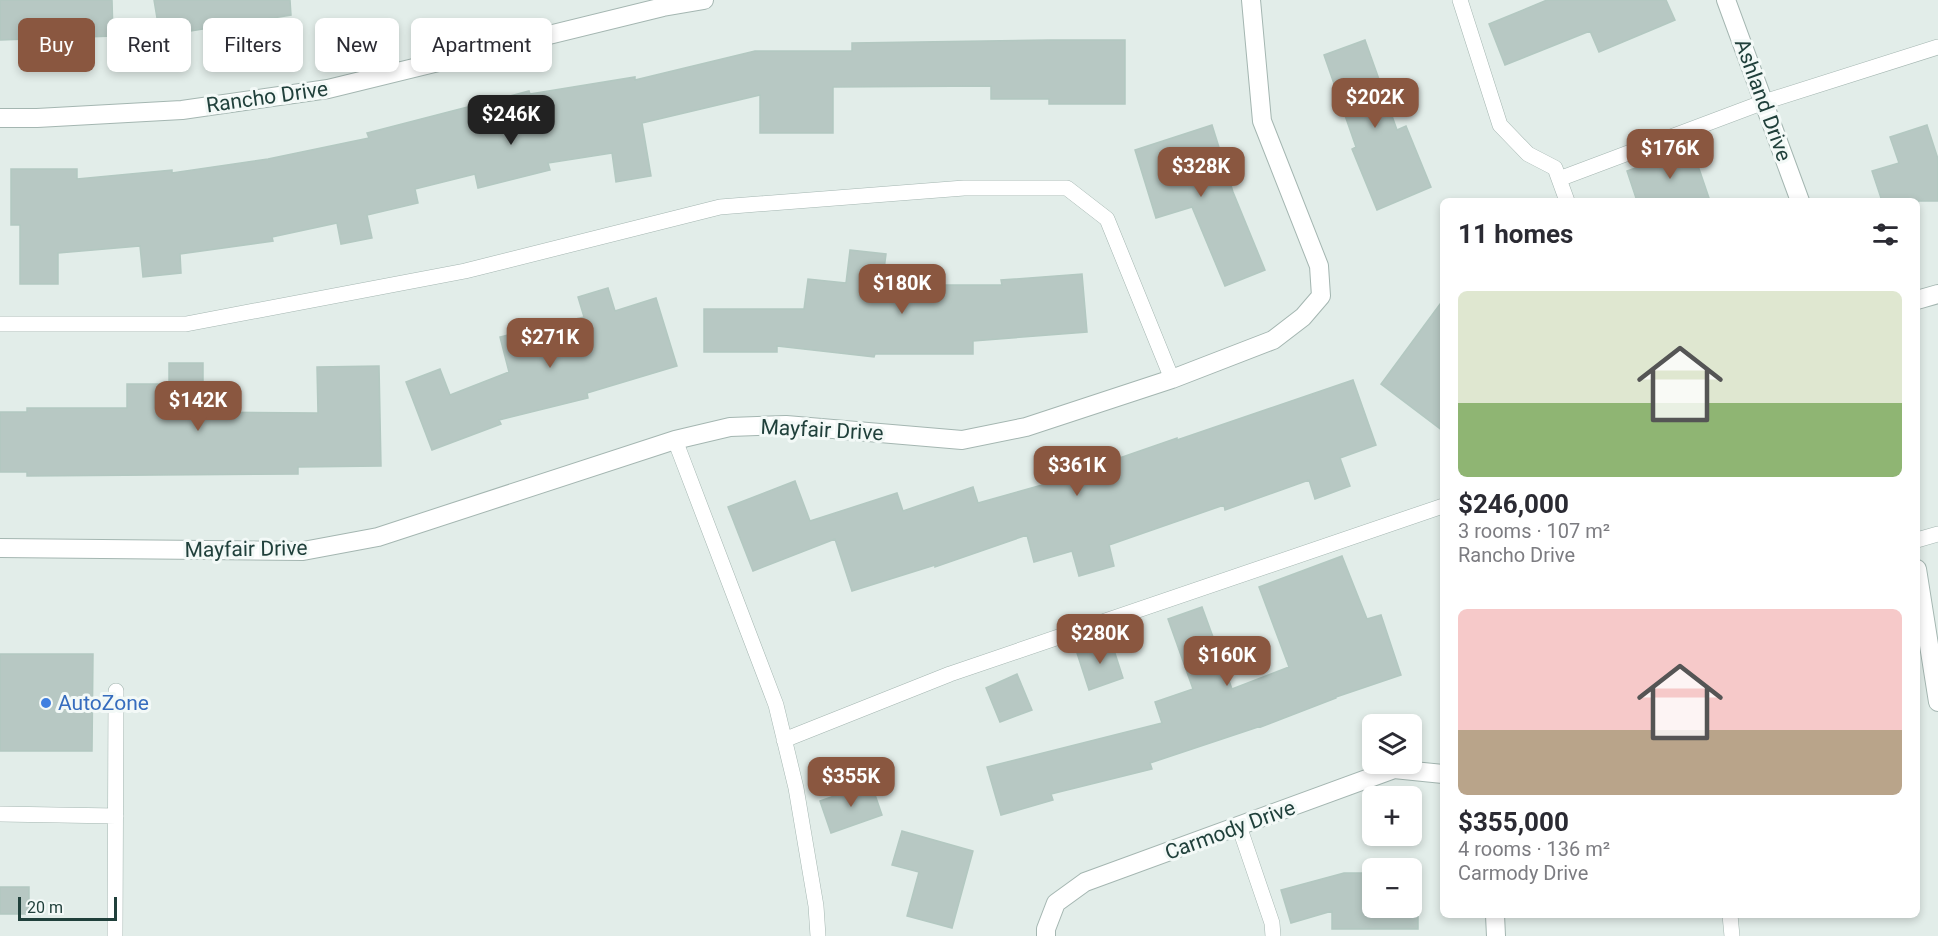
<!DOCTYPE html>
<meta charset="utf-8">
<style>
:root{--surface:#fff;--page:#f7f7f7;--text:#2b2b33;--muted:#7c7c81;--accent:#8a5740}
body{margin:0;font-family:Roboto,sans-serif;background:var(--page);color:var(--text);height:100vh;display:flex;flex-direction:column;font-size:22px;white-space:nowrap}
*{box-sizing:border-box;margin:0}
p{font-size:20px;color:var(--muted)}
.icon{flex:none;width:33px;height:33px;fill:none;stroke:currentColor;stroke-width:2;stroke-linecap:round;stroke-linejoin:round}
.map{position:relative;flex:1;overflow:hidden}
.panel{position:absolute;left:1440px;top:198px;width:480px;height:720px;display:flex;flex-direction:column;background:var(--surface);border-radius:9px;box-shadow:0 3px 9px #0003}
.panel>*{flex:none}
.guide{position:absolute;left:18px;top:18px;width:570px;height:54px;display:flex;gap:12px}
.tools{position:absolute;left:1362px;top:714px;display:grid;gap:12px}
.tools a{display:grid;place-items:center;width:60px;height:60px;border-radius:9px;background:var(--surface);box-shadow:0 3px 9px #0003;font-size:30px}
.scale{position:absolute;left:18px;bottom:15px;width:99px;box-sizing:border-box;padding-left:6px;border:3px solid #20403b;border-top:0;font-size:16px;line-height:21px;white-space:nowrap;color:#20403b;-webkit-text-stroke:4px #f3f9f7;paint-order:stroke}
.price{position:absolute;translate:-50% -51px;padding:0 14px;border-radius:12px;background:var(--accent);color:#fff;font-size:20px;line-height:39px;filter:drop-shadow(0 2px 3px #0008)}
.price::after{content:'';position:absolute;left:50%;top:36px;width:18px;height:14px;margin-left:-9px;background:inherit;clip-path:polygon(0 0,100% 0,50% 100%)}
.price.active{background:#222;color:#fff}
ul{padding:0;list-style:none}
li{display:grid;align-content:center;gap:12px;height:318px;padding:0 18px}
li span{display:grid;place-items:center;height:186px;border-radius:9px;color:#555}
li>.icon{margin-inline-start:auto}
span .icon{width:108px;height:108px;fill:#fffc;stroke-width:1}
li b{font-size:26px}
h2{display:flex;justify-content:space-between;align-items:center;height:72px;padding:0 18px;font-size:26px}
.tag{padding:0 21px;border-radius:9px;background:var(--surface);box-shadow:0 3px 9px #0003;font-size:21px;line-height:54px}
.tag.active{background:var(--accent);color:#fff}
.map>svg:first-child{display:block}
.building{fill:#b7c8c3;stroke:#b3c8c1;stroke-width:1.5}
.lines{fill:none;stroke-linecap:round;stroke-linejoin:round}
.service-casing{stroke:#a4b6b1;stroke-width:16}
.minor-casing{stroke:#a4b6b1;stroke-width:20}
.service{stroke:#fff;stroke-width:15}
.minor{stroke:#fff;stroke-width:18}
.shop-dot{fill:#3f7fe0;stroke:#f3f9f7;stroke-width:2}
.labels{text-anchor:middle;dominant-baseline:central;stroke-width:6;stroke-linejoin:round;paint-order:stroke}
.street-label{font-size:21px;fill:#20403b;stroke:#f3f9f7}
.shop-label{font-size:21px;fill:#366cbe;stroke:#f3f9f7;text-anchor:start}
</style>
<div class="map">
<svg width="1938" height="936" viewBox="0 0 1938 936">
<rect width="100%" height="100%" fill="#e2ede9"/>
<path class="building" d="M 0,0 L 112,0 L 113,36 L 0,40 Z
M 154,0 L 290,0 L 291,15 L 160,36 Z
M 1547,0 L 1666,0 L 1675,20 L 1599,52 L 1590,31 L 1505,65 L 1489,24 Z
M 1049,40 L 1125,40 L 1125,104 L 1049,104 L 1049,99 L 991,99 L 991,86 L 833,87 L 833,133 L 760,133 L 760,95 L 642,123 L 651,176 L 616,182 L 612,153 L 548,163 L 550,170 L 478,188 L 475,174 L 415,189 L 418,203 L 367,215 L 372,238 L 341,244 L 337,223 L 272,237 L 273,241 L 180,254 L 181,273 L 143,277 L 140,246 L 58,253 L 58,284 L 20,284 L 20,225 L 11,225 L 11,169 L 77,169 L 77,179 L 172,170 L 172,173 L 268,159 L 369,138 L 367,133 L 529,91 L 530,94 L 635,77 L 635,80 L 755,51 L 852,51 L 852,43 Z
M 1365,40 L 1397,130 L 1406,126 L 1431,187 L 1377,210 L 1352,149 L 1356,147 L 1324,55 Z
M 1212,125 L 1233,192 L 1265,270 L 1225,286 L 1192,207 L 1156,218 L 1135,150 Z
M 1927,125 L 1938,159 L 1938,201 L 1882,201 L 1872,171 L 1899,163 L 1890,137 Z
M 1692,148 L 1710,201 L 1637,201 L 1627,171 Z
M 850,250 L 886,254 L 882,285 L 1002,285 L 1001,280 L 1082,274 L 1087,332 L 973,341 L 973,354 L 875,354 L 874,357 L 777,346 L 777,352 L 704,352 L 704,309 L 804,309 L 808,279 L 846,283 Z
M 608,288 L 615,311 L 656,298 L 677,366 L 587,393 L 588,398 L 499,420 L 501,424 L 432,450 L 406,382 L 440,369 L 450,395 L 509,372 L 500,337 L 584,317 L 578,297 Z
M 1443,300 L 1443,431 L 1381,384 Z
M 169,363 L 203,363 L 203,412 L 318,413 L 317,367 L 379,366 L 381,466 L 298,467 L 298,474 L 27,476 L 27,472 L 0,472 L 0,412 L 27,412 L 27,408 L 127,408 L 127,384 L 169,384 Z
M 1353,380 L 1376,445 L 1340,458 L 1350,486 L 1315,499 L 1309,480 L 1225,510 L 1224,505 L 1109,545 L 1114,566 L 1079,576 L 1072,551 L 1034,562 L 1027,535 L 935,567 L 935,565 L 852,591 L 835,539 L 753,571 L 728,507 L 795,481 L 810,521 L 897,493 L 903,511 L 973,487 L 978,503 L 1106,467 L 1105,463 L 1177,438 L 1177,440 Z
M 1342,556 L 1367,619 L 1381,615 L 1401,675 L 1336,697 L 1336,698 L 1261,727 L 1261,726 L 1150,763 L 1152,769 L 1051,794 L 1053,800 L 1001,815 L 987,767 L 1162,723 L 1155,702 L 1193,689 L 1168,619 L 1202,607 L 1232,689 L 1289,667 L 1259,587 Z
M 1111,641 L 1123,678 L 1089,690 L 1077,653 Z
M 0,654 L 93,654 L 92,751 L 0,751 Z
M 1017,674 L 1032,710 L 1000,722 L 986,688 Z
M 871,783 L 882,815 L 831,833 L 820,801 Z
M 902,831 L 973,851 L 952,928 L 907,916 L 919,872 L 892,865 Z
M 1344,873 L 1372,873 L 1372,908 L 1412,908 L 1412,873 L 1418,873 L 1418,929 L 1332,929 L 1332,911 L 1291,923 L 1281,890 Z
M 0,887 L 29,887 L 29,914 L 0,914 Z"/>
<g class="lines">
<g class="service-casing">
<path id="service" d="M 1460,0 L 1500,125 L 1528,154 L 1555,168 L 1567,201
M 1559,179 L 1764,102 L 1938,47
M 0,324 L 186,324 L 465,271 L 720,207 L 964,188 L 1067,188 L 1107,219 L 1172,379
M 675,440 L 776,705 L 796,788 L 816,906 L 818,936
M 1917,540 L 1938,534
M 784,740 L 950,674 L 1443,506
M 0,814 L 116,816
M 1239,826 L 1272,923 L 1273,936
M 1730,915 L 1732,936
M 115,936 L 116,691"/>
</g>
<g class="minor-casing">
<path id="minor" d="M 1726,0 L 1800,201
M 0,118 L 37,118 L 182,110 L 328,89 L 663,7 L 704,0
M 1917,300 L 1938,294
M 0,548 L 303,551 L 378,537 L 675,440 L 730,427 L 786,425 L 962,440 L 1026,427 L 1172,379 L 1273,340 L 1303,317 L 1321,296 L 1319,266 L 1262,121 L 1251,0
M 1917,569 L 1938,702
M 1495,915 L 1496,936
M 1046,936 L 1046,929 L 1056,903 L 1085,882 L 1394,769 L 1443,774"/>
</g>
<use href="#service" class="service"/>
<use href="#minor" class="minor"/>
</g>
<circle class="shop-dot" cx="46" cy="703" r="6"/>
<g class="labels">
<g class="street-label">
<text transform="translate(267 97) rotate(-8)">Rancho Drive</text>
<text transform="translate(1763 100) rotate(70)">Ashland Drive</text>
<text transform="translate(822 430) rotate(3)">Mayfair Drive</text>
<text transform="translate(246 549) rotate(-1)">Mayfair Drive</text>
<text transform="translate(1230 830) rotate(-20)">Carmody Drive</text>
</g>
<g class="shop-label">
<text x="58" y="703">AutoZone</text>
</g>
</g>
</svg>
<div class="tools">
<a><svg class="icon" aria-label="layers" viewBox="0 0 24 24"><path d="M12 4l9 5-9 5-9-5zM3 14l9 5 9-5"/></svg></a>
<a>+</a>
<a>−</a>
</div>
<div class="scale">20 m</div>
<b class="price" style="left:1375px;top:129px">$202K</b>
<b class="price active" style="left:511px;top:146px">$246K</b>
<b class="price" style="left:1670px;top:180px">$176K</b>
<b class="price" style="left:1201px;top:198px">$328K</b>
<b class="price" style="left:902px;top:315px">$180K</b>
<b class="price" style="left:550px;top:369px">$271K</b>
<b class="price" style="left:198px;top:432px">$142K</b>
<b class="price" style="left:1077px;top:497px">$361K</b>
<b class="price" style="left:1100px;top:665px">$280K</b>
<b class="price" style="left:1227px;top:687px">$160K</b>
<b class="price" style="left:851px;top:808px">$355K</b>
<div class="guide">
<a class="tag active">Buy</a>
<a class="tag">Rent</a>
<a class="tag">Filters</a>
<a class="tag">New</a>
<a class="tag">Apartment</a>
</div>
<section class="panel">
<h2>11 homes<svg class="icon" aria-label="filters" viewBox="0 0 24 24"><path d="M4 7h16M4 17h16"/><circle cx="9" cy="7" r="2"/><circle cx="15" cy="17" r="2"/></svg></h2>
<ul>
<li><span style="background:linear-gradient(#dfe7d0 60%,#8fb573 0)"><svg class="icon" aria-label="home" viewBox="0 0 24 24"><path d="M3 11l9-7 9 7M6 9v11h12V9"/></svg></span><div><b>$246,000</b><p>3 rooms · 107 m²</p><p>Rancho Drive</p></div></li>
<li><span style="background:linear-gradient(#f6c9c9 65%,#b9a48a 0)"><svg class="icon" aria-label="home" viewBox="0 0 24 24"><path d="M3 11l9-7 9 7M6 9v11h12V9"/></svg></span><div><b>$355,000</b><p>4 rooms · 136 m²</p><p>Carmody Drive</p></div></li>
</ul>
</section>
</div>
